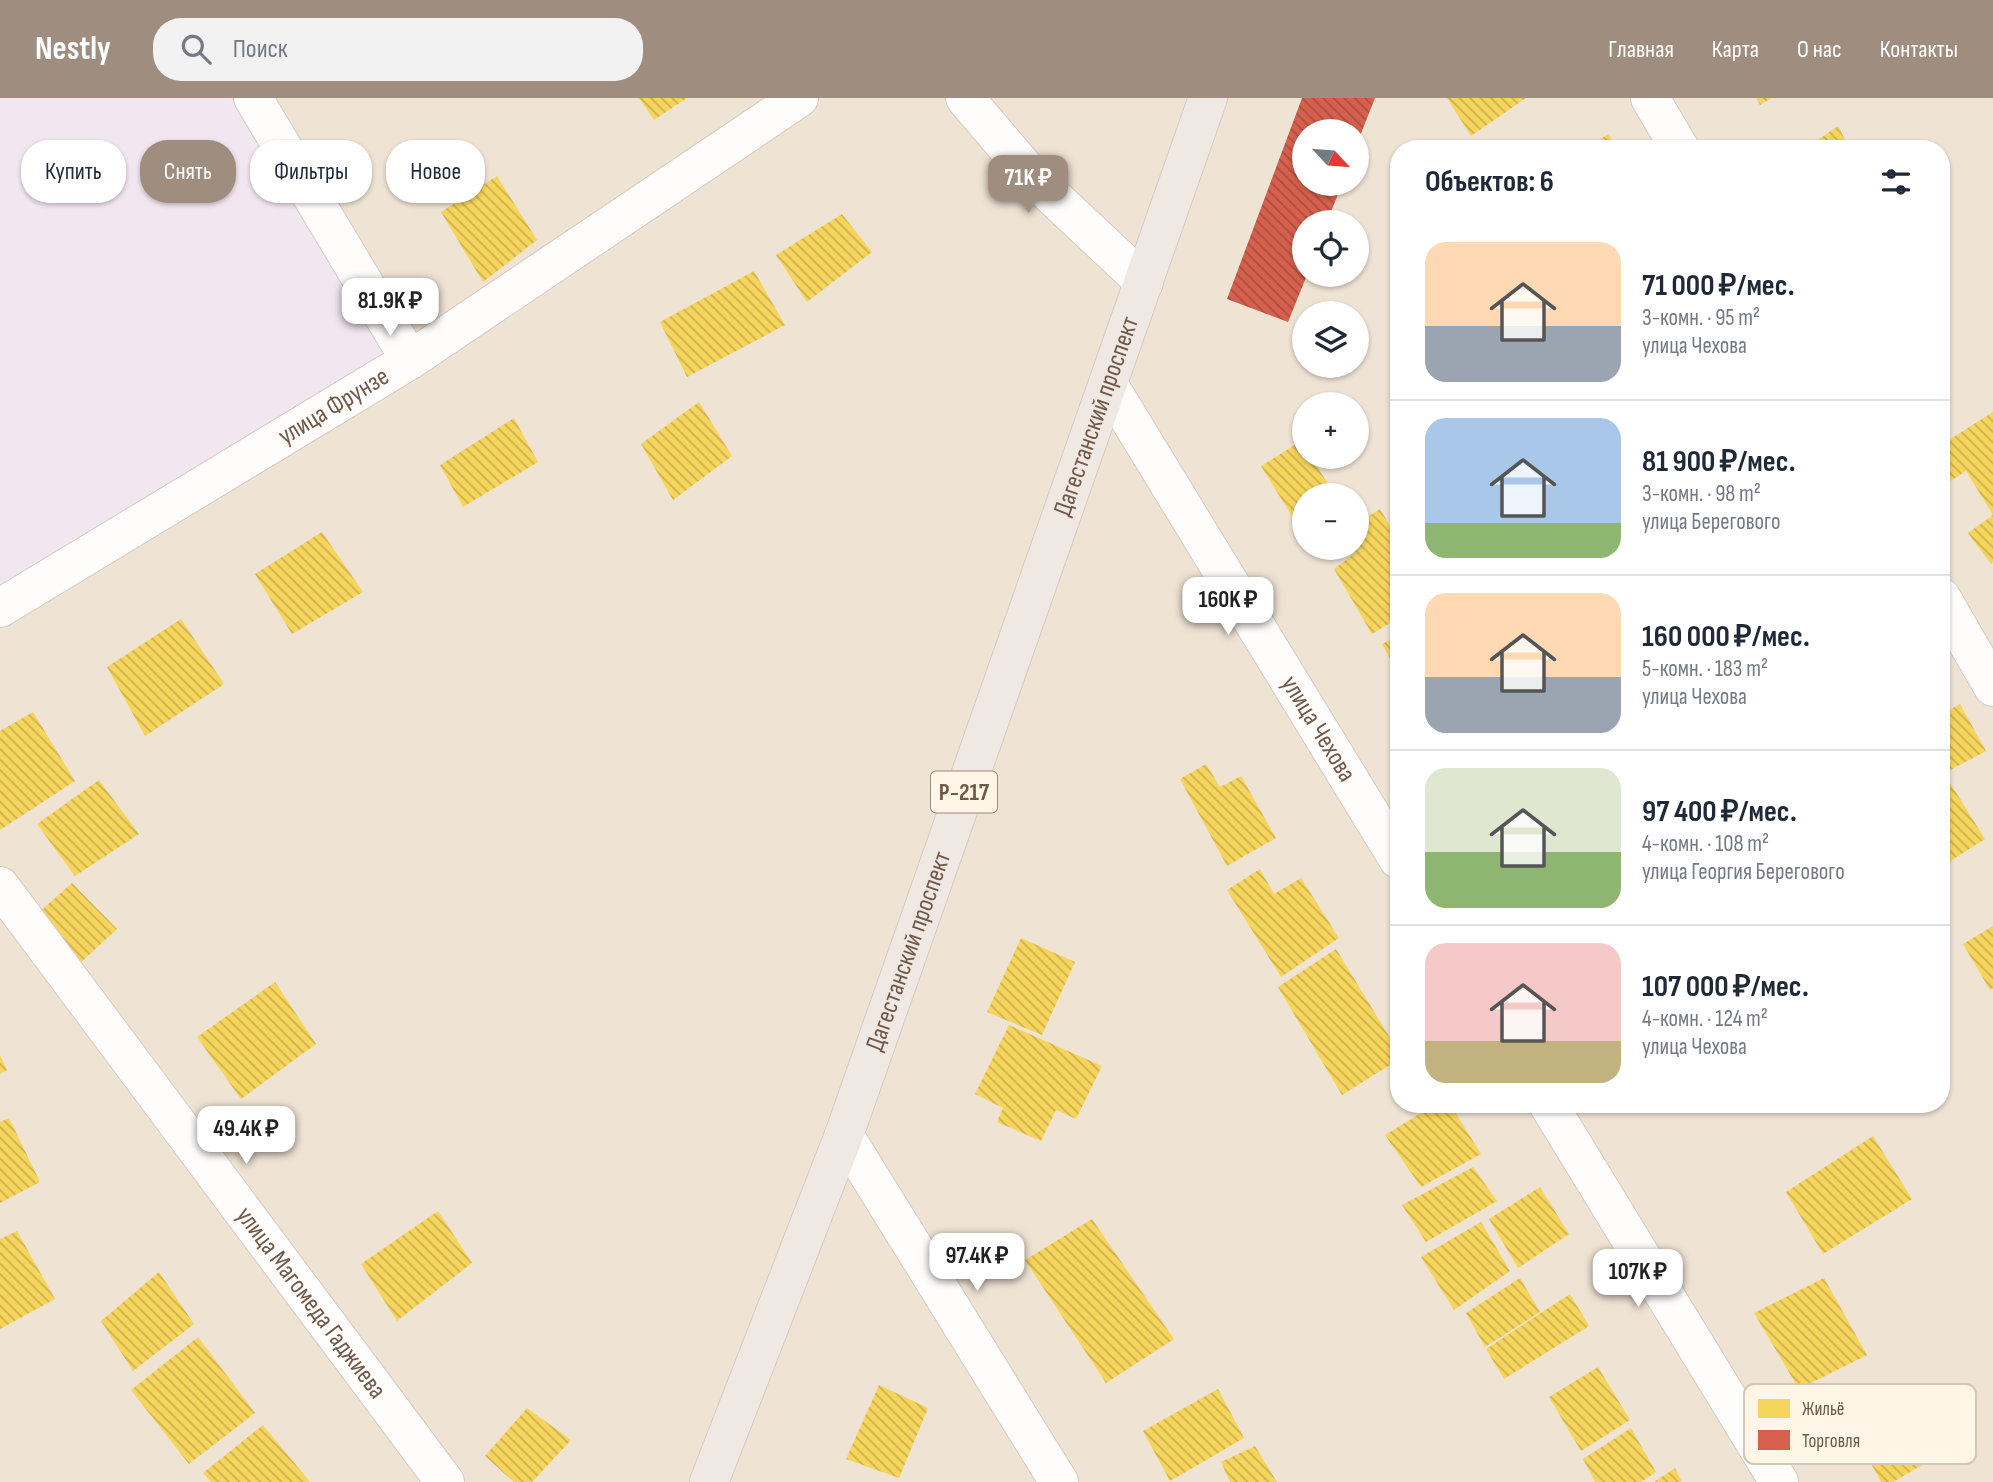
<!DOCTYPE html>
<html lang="ru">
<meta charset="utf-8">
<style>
:root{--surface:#fff;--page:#f2f2f3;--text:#1f2937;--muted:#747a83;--line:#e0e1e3;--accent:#9f8e80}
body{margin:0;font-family:"Sofia Sans Condensed",sans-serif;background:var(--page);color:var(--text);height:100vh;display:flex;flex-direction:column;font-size:26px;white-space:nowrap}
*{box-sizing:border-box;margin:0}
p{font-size:23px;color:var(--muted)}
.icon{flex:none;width:38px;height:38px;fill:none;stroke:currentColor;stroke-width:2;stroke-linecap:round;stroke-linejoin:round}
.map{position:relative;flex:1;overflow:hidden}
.details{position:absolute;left:1390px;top:42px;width:560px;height:973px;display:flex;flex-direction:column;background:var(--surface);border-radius:28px;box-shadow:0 2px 5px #0004}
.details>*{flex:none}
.top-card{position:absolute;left:21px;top:42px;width:665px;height:63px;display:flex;gap:14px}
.needle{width:46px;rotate:116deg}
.tools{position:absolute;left:1292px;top:21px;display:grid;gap:14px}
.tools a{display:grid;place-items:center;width:77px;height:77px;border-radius:50%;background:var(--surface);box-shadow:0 2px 5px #0004;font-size:35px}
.price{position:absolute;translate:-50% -60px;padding:0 16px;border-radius:14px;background:#fff;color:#222;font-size:23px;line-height:46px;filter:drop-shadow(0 2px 4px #0008)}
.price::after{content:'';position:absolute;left:50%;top:42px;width:21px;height:16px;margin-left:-10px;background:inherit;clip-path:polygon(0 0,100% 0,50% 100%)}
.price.current{background:var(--accent);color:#fff}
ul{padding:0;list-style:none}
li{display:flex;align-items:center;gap:21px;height:175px;padding:0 35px}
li+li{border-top:2px solid var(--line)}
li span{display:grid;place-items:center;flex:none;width:196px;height:140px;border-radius:21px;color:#555}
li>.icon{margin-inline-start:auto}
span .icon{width:84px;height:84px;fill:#fffc;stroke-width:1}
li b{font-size:30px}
h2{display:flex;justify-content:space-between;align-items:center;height:84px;padding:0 35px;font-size:30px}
.pill{padding:0 24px;border-radius:28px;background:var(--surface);box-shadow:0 2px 5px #0004;font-size:24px;line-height:63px}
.pill.current{background:var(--accent);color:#fff}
header{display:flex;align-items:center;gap:42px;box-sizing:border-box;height:98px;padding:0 35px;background:var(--accent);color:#fff}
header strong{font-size:33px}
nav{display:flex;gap:38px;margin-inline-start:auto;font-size:24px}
.search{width:490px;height:63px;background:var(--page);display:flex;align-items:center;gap:18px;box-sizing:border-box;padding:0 24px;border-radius:28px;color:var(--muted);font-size:26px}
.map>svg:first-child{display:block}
.residential{fill:#efe3d4;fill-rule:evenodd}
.education{fill:#f2e6f0}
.homes{fill:url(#homes-back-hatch)}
.shops{fill:url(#shops-back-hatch)}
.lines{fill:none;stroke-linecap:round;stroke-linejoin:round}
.minor-casing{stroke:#d3cbc2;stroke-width:40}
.highway-casing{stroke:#d4cbc4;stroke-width:40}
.minor{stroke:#fefdfb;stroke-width:38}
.highway{stroke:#f0e8e3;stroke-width:38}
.labels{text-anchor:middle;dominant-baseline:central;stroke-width:7;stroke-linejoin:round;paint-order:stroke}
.shield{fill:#fff6e7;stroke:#9c8878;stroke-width:2}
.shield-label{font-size:24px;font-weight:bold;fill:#715949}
.street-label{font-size:26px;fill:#715949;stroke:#fff6e7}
.key{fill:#fff6e7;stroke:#d4c7b8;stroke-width:2}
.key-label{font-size:19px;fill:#715949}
</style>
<header>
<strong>Nestly</strong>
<div class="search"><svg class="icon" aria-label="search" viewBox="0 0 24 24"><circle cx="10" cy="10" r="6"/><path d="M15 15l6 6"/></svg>Поиск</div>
<nav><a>Главная</a><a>Карта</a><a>О нас</a><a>Контакты</a></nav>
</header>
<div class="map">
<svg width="1993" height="1384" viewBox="0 0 1993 1384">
<defs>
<pattern id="homes-back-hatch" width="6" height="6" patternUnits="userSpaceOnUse" patternTransform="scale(1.75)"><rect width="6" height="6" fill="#f6d55c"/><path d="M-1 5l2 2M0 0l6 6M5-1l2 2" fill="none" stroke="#ccb04e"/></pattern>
<pattern id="shops-back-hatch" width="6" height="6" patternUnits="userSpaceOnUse" patternTransform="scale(1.75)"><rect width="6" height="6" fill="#d6604d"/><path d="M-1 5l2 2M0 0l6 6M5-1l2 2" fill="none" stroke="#a94f3f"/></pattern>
</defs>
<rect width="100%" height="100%" fill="#f5f0e7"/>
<path class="residential" d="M 0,0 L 1993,0 L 1993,1384 L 0,1384 ZM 1304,33 L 1356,33 L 1356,86 L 1304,86 ZM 1398,51 L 1941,51 L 1941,1006 L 1398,1006 ZM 1304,124 L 1356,124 L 1356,177 L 1304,177 ZM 1304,215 L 1356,215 L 1356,268 L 1304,268 ZM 1304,306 L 1356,306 L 1356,359 L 1304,359 ZM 1304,397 L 1356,397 L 1356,450 L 1304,450 Z"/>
<path class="education" d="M 0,0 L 231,0 L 391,260 L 0,517 Z"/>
<path class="homes" d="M 639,0 L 687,0 L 654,22 Z
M 1447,0 L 1526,0 L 1471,38 Z
M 1756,0 L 1772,0 L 1760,7 Z
M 1838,28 L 1850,51 L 1805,51 Z
M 1608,36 L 1617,51 L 1586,51 Z
M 1871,42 L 1877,51 L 1855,51 Z
M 497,78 L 537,142 L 483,184 L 441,114 Z
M 842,116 L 872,154 L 807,204 L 776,157 Z
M 754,173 L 785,227 L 687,279 L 660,224 Z
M 699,304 L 732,358 L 673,402 L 641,346 Z
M 1993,314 L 1993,464 L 1991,466 L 1968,435 L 1993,417 L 1966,373 L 1941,389 L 1941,347 Z
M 514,320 L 538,364 L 463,409 L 440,367 Z
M 1301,343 L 1304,359 L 1311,359 L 1335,397 L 1304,397 L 1304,432 L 1301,433 L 1261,368 Z
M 1380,411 L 1398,441 L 1398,520 L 1372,536 L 1334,471 L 1356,454 L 1353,450 L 1356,450 L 1356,426 Z
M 322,434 L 363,494 L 292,536 L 255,476 Z
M 181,521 L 224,586 L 145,638 L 107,569 Z
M 1398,538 L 1398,575 L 1382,546 Z
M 1960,606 L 1986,653 L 1941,677 L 1941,617 Z
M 33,614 L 75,683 L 0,732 L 0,633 Z
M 1206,666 L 1220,689 L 1241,678 L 1276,740 L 1227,768 L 1180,681 Z
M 1947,680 L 1985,741 L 1941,769 L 1941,684 Z
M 99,682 L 139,736 L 75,778 L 37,726 Z
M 1260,771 L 1274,796 L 1301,780 L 1339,840 L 1281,879 L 1227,792 Z
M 72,785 L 117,831 L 78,867 L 36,817 Z
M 1993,828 L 1993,890 L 1990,892 L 1963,846 Z
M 1021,840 L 1075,864 L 1042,937 L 987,914 Z
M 1336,851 L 1398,953 L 1398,962 L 1342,997 L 1278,889 Z
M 275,884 L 316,946 L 241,1001 L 197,939 Z
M 1009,927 L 1102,968 L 1076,1021 L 1056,1012 L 1041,1043 L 997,1024 L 1003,1010 L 975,996 Z
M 0,957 L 7,972 L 0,976 Z
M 1436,1006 L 1450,1006 L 1481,1056 L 1421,1089 L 1385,1037 Z
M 9,1020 L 40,1084 L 0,1105 L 0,1024 Z
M 1873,1038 L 1912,1101 L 1823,1156 L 1786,1094 Z
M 1473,1069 L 1497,1103 L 1426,1144 L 1402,1107 Z
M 1540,1089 L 1569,1136 L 1518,1170 L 1489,1121 Z
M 438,1113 L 472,1165 L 397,1223 L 361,1166 Z
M 1092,1121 L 1174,1241 L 1106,1285 L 1025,1162 Z
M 1481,1124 L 1510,1173 L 1454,1212 L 1421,1159 Z
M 17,1133 L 55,1201 L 0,1231 L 0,1141 Z
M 159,1174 L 194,1226 L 133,1273 L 101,1223 Z
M 1520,1180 L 1540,1214 L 1485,1249 L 1466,1215 Z
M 1824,1180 L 1867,1257 L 1799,1291 L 1754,1215 Z
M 1570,1196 L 1589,1228 L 1504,1281 L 1486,1251 Z
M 198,1239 L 255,1315 L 189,1366 L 131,1292 Z
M 1598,1269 L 1630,1322 L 1581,1353 L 1549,1299 Z
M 879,1287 L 928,1310 L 899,1380 L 846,1361 Z
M 1218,1291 L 1244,1340 L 1170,1383 L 1143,1333 Z
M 1896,1308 L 1929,1363 L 1893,1384 L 1881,1384 L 1854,1334 Z
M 527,1310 L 571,1342 L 532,1384 L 514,1384 L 485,1358 Z
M 263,1327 L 310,1384 L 211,1384 L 203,1375 Z
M 1631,1330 L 1656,1374 L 1641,1384 L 1595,1384 L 1583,1361 Z
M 1255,1348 L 1277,1384 L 1230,1384 L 1221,1364 Z
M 1675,1370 L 1682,1384 L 1654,1384 Z"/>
<path class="shops" d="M 1302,0 L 1375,0 L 1356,48 L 1356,33 L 1304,33 L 1304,86 L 1342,86 L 1327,124 L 1304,124 L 1304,177 L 1307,177 L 1288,224 L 1227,201 Z"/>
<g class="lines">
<g class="minor-casing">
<g id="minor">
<path d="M 253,0 L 410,262"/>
<path d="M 965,0 L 1033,80 L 1144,184"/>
<path d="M 1650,0 L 1680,51"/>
<path id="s1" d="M 1108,286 L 1398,761"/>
<path d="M 1941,499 L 1993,589"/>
<path id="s2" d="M 0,510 L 410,262 L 799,0"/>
<path id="s3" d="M 0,788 L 445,1384"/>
<path d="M 1548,1006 L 1779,1384"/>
<path d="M 844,1037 L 1059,1384"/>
</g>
</g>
<g class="highway-casing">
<g id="highway">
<path id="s4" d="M 709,1384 L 844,1037 L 1208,0"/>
</g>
</g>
<use href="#minor" class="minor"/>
<use href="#highway" class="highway"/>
</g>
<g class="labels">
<rect class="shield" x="931" y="673.5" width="66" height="41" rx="5"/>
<g class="shield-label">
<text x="964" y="694">Р-217</text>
</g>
<g class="street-label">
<text stroke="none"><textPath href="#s2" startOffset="390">улица Фрунзе</textPath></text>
<text stroke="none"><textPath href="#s4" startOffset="1134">Дагестанский проспект</textPath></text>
<text stroke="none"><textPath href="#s1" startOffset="404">улица Чехова</textPath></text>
<text stroke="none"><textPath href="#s4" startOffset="567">Дагестанский проспект</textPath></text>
<text stroke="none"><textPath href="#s3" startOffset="520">улица Магомеда Гаджиева</textPath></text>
</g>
</g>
<rect x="1744" y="1286" width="232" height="80" rx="10" class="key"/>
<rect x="1758" y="1301" width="32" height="19" fill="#f6d55c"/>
<rect x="1758" y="1332" width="32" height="20" fill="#d6604d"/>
<g class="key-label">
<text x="1802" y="1317">Жильё</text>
<text x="1802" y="1349">Торговля</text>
</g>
</svg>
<div class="tools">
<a><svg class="needle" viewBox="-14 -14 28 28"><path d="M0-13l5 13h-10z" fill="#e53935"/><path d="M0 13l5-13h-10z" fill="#747a83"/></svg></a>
<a><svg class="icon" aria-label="locate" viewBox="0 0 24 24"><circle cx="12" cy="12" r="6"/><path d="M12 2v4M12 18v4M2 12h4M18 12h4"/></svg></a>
<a><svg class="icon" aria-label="layers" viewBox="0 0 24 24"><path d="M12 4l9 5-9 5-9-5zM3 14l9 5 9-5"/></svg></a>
<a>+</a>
<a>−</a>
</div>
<b class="price current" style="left:1028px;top:117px">71K ₽</b>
<b class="price" style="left:390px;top:240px">81.9K ₽</b>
<b class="price" style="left:1228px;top:539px">160K ₽</b>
<b class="price" style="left:246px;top:1068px">49.4K ₽</b>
<b class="price" style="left:977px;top:1195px">97.4K ₽</b>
<b class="price" style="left:1638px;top:1211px">107K ₽</b>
<div class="top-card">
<a class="pill">Купить</a>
<a class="pill current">Снять</a>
<a class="pill">Фильтры</a>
<a class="pill">Новое</a>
</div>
<section class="details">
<h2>Объектов: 6<svg class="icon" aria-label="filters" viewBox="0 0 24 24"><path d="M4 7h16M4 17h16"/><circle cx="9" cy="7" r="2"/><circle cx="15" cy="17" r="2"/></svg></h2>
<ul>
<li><span style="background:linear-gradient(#ffd9b3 60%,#9aa5b1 0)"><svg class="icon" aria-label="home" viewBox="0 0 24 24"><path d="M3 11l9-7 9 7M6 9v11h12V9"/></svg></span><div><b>71 000 ₽/мес.</b><p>3-комн. · 95 m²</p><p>улица Чехова</p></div></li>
<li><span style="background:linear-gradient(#a9c7e8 75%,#8fb573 0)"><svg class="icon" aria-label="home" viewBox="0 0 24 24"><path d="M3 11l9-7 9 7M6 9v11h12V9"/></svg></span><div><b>81 900 ₽/мес.</b><p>3-комн. · 98 m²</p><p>улица Берегового</p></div></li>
<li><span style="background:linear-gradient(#ffd9b3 60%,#9aa5b1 0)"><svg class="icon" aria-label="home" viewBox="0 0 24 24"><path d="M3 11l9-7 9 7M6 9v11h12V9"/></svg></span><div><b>160 000 ₽/мес.</b><p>5-комн. · 183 m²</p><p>улица Чехова</p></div></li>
<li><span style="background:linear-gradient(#dfe7d0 60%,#8fb573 0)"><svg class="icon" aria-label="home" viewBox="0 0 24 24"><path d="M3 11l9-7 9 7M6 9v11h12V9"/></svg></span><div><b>97 400 ₽/мес.</b><p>4-комн. · 108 m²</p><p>улица Георгия Берегового</p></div></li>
<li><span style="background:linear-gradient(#f6c9c9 70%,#c2b280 0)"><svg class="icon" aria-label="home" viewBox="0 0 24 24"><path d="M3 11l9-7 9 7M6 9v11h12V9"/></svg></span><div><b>107 000 ₽/мес.</b><p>4-комн. · 124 m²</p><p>улица Чехова</p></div></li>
</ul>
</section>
</div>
